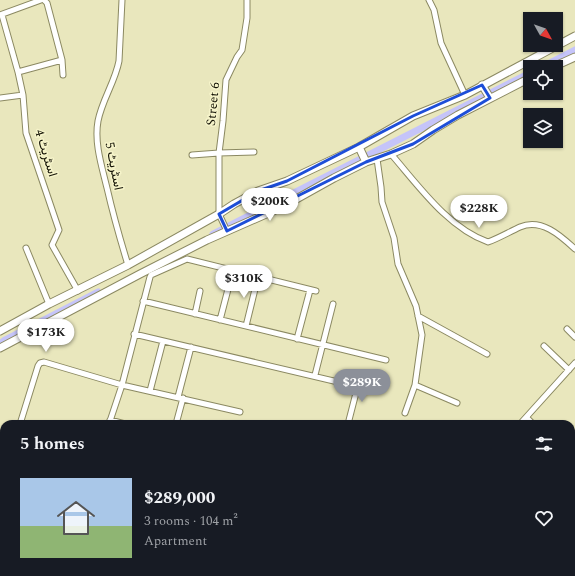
<!DOCTYPE html>
<meta charset="utf-8">
<style>
:root{--surface:#171b24;--page:#20242c;--text:#f1f3f6;--muted:#9ea1a6;--accent:#8c9099}
body{margin:0;font-family:Spectral,Vazirmatn,serif;background:var(--page);color:var(--text);height:100vh;display:flex;flex-direction:column;font-size:15px;white-space:nowrap}
*{box-sizing:border-box;margin:0}
p{font-size:13px;color:var(--muted)}
.icon{flex:none;width:22px;height:22px;fill:none;stroke:currentColor;stroke-width:2;stroke-linecap:round;stroke-linejoin:round}
.map{position:relative;flex:1;overflow:hidden}
.side{position:absolute;left:0px;top:420px;width:575px;height:156px;display:flex;flex-direction:column;background:var(--surface);border-radius:12px 12px 0 0;box-shadow:0 1px 3px #0004}
.side>*{flex:none}
.needle{width:26px;rotate:130deg}
.controls{position:absolute;left:523px;top:12px;display:grid;gap:8px}
.controls a{display:grid;place-items:center;width:40px;height:40px;border-radius:0px;background:var(--surface);box-shadow:0 1px 3px #0004;font-size:20px}
.price{position:absolute;translate:-50% -34px;padding:0 9px;border-radius:14px;background:#fff;color:#222;font-size:13px;line-height:26px;filter:drop-shadow(0 1px 2px #0008)}
.price::after{content:'';position:absolute;left:50%;top:24px;width:12px;height:9px;margin-left:-6px;background:inherit;clip-path:polygon(0 0,100% 0,50% 100%)}
.price.current{background:var(--accent);color:#fff}
ul{padding:0;list-style:none}
li{display:flex;align-items:center;gap:12px;height:100px;padding:0 20px}
li span{display:grid;place-items:center;flex:none;width:112px;height:80px;border-radius:0px;color:#555}
li>.icon{margin-inline-start:auto}
span .icon{width:48px;height:48px;fill:#fffc;stroke-width:1}
li b{font-size:17px}
h2{display:flex;justify-content:space-between;align-items:center;height:48px;padding:0 20px;font-size:17px}
.map>svg:first-child{display:block}
.lines{fill:none;stroke-linecap:round;stroke-linejoin:round}
.canal{stroke:#c5c4f9;stroke-width:7}
.lane-casing{stroke:#8b8962;stroke-width:4.5}
.street-casing{stroke:#8b8962;stroke-width:7}
.secondary-casing{stroke:#8b8962;stroke-width:9}
.primary-casing{stroke:#8b8962;stroke-width:10}
.lane{stroke:#fff;stroke-width:2.5}
.street{stroke:#fff;stroke-width:5}
.secondary{stroke:#fff;stroke-width:7}
.primary{stroke:#fff;stroke-width:8}
.marked{fill:none;stroke:#1d4ed8;stroke-width:3;stroke-linejoin:round}
.labels{text-anchor:middle;dominant-baseline:central;stroke-width:3;stroke-linejoin:round;paint-order:stroke}
.street-label{font-size:13px;fill:#111003;stroke:#f6f4ca}
</style>
<div class="map">
<svg width="575" height="576" viewBox="0 0 575 576">
<rect width="100%" height="100%" fill="#e9e7bd"/>
<g class="lines">
<path class="canal" d="M 542,67 L 575,50
M 213,234 L 530,73
M 0,344 L 5,340 L 98,292"/>
<g class="lane-casing">
<path id="lane" d="M 0,508 L 1,504 L 4,503"/>
</g>
<g class="street-casing">
<path id="street" d="M 44,0 L 47,3 L 62,60 L 63,75
M 122,0 L 119,61 C 115,82 102,100 98,121 C 94,143 102,167 107,188 C 113,214 120,239 128,265
M 429,0 L 434,10 L 441,43 L 465,95
M 0,15 L 41,0
M 2,15 L 18,72 L 23,95 L 26,133 L 59,230 L 52,245 L 78,291
M 18,72 L 62,60
M 0,98 L 23,95
M 391,154 C 418,185 448,228 488,242 C 499,238 509,232 520,227 C 541,218 560,235 575,249
M 192,155 L 219,153 L 254,152
M 377,159 L 381,187 L 382,202 L 394,238 L 398,264 L 416,306 L 422,335 L 415,385 L 405,413
M 227,231 L 219,214 L 219,153 L 223,121 L 226,80 L 237,57 L 242,50 L 247,18 L 247,0
M 26,248 L 49,304
M 143,301 L 386,360
M 195,314 L 200,291
M 418,316 L 487,354
M 220,320 L 233,270
M 246,326 L 258,277
M 567,329 L 575,337
M 134,334 L 355,386 L 357,389 L 348,424
M 297,339 L 310,290
M 544,346 L 569,370
M 315,375 L 333,304
M 415,385 L 457,403
M 150,391 L 163,341
M 178,397 L 191,347
M 527,418 L 533,424
M 110,420 L 125,424
M 20,424 L 38,366 L 40,363 L 44,362 L 122,385 L 240,412
M 109,424 L 122,385 L 150,277 L 151,275 L 187,259 L 316,291
M 176,424 L 183,398
M 520,424 L 575,363
M 571,456 L 575,458
M 0,464 L 4,466
M 67,576 L 68,572
M 385,576 L 388,572"/>
</g>
<g class="secondary-casing">
<path id="secondary" d="M 553,67 L 575,57
M 482,85 L 490,98
M 359,147 L 366,162
M 0,331 L 49,304 L 128,265 L 219,214 L 234,204 L 258,191 L 287,181 L 359,147 L 413,116 L 465,95 L 575,36
M 0,348 L 140,274 L 207,240 L 282,207 L 334,178 L 366,162 L 391,154 L 413,144 L 433,130 L 458,115 L 530,78"/>
</g>
<g class="primary-casing">
<path id="primary" d="M 0,562 L 4,563
M 0,569 L 4,570
M 11,572 L 26,576
M 42,572 L 58,576"/>
</g>
<use href="#lane" class="lane"/>
<use href="#street" class="street"/>
<use href="#secondary" class="secondary"/>
<use href="#primary" class="primary"/>
</g>
<path class="marked" d="M 482,85 L 490,98 L 413,144 L 366,162 L 227,231 L 219,214 L 258,191 L 287,181 L 413,116 Z"/>
<g class="labels">
<g class="street-label">
<text transform="translate(213 104) rotate(-84)">Street 6</text>
<text transform="translate(46 153) rotate(73)">اسٹریٹ 4</text>
<text transform="translate(114 166) rotate(79)">اسٹریٹ 5</text>
</g>
</g>
</svg>
<div class="controls">
<a><svg class="needle" viewBox="-14 -14 28 28"><path d="M0-13l5 13h-10z" fill="#e53935"/><path d="M0 13l5-13h-10z" fill="#9ea1a6"/></svg></a>
<a><svg class="icon" aria-label="locate" viewBox="0 0 24 24"><circle cx="12" cy="12" r="6"/><path d="M12 2v4M12 18v4M2 12h4M18 12h4"/></svg></a>
<a><svg class="icon" aria-label="layers" viewBox="0 0 24 24"><path d="M12 4l9 5-9 5-9-5zM3 14l9 5 9-5"/></svg></a>
</div>
<b class="price" style="left:270px;top:222px">$200K</b>
<b class="price" style="left:479px;top:229px">$228K</b>
<b class="price" style="left:244px;top:299px">$310K</b>
<b class="price" style="left:46px;top:353px">$173K</b>
<b class="price current" style="left:362px;top:403px">$289K</b>
<section class="side">
<h2>5 homes<svg class="icon" aria-label="filters" viewBox="0 0 24 24"><path d="M4 7h16M4 17h16"/><circle cx="9" cy="7" r="2"/><circle cx="15" cy="17" r="2"/></svg></h2>
<ul>
<li><span style="background:linear-gradient(#a9c7e8 60%,#8fb573 0)"><svg class="icon" aria-label="home" viewBox="0 0 24 24"><path d="M3 11l9-7 9 7M6 9v11h12V9"/></svg></span><div><b>$289,000</b><p>3 rooms · 104 m²</p><p>Apartment</p></div><svg class="icon" aria-label="heart" viewBox="0 0 24 24"><path d="M12 20l-8-8c-3-5 5-10 8-4 3-6 11-1 8 4z"/></svg></li>
</ul>
</section>
</div>
